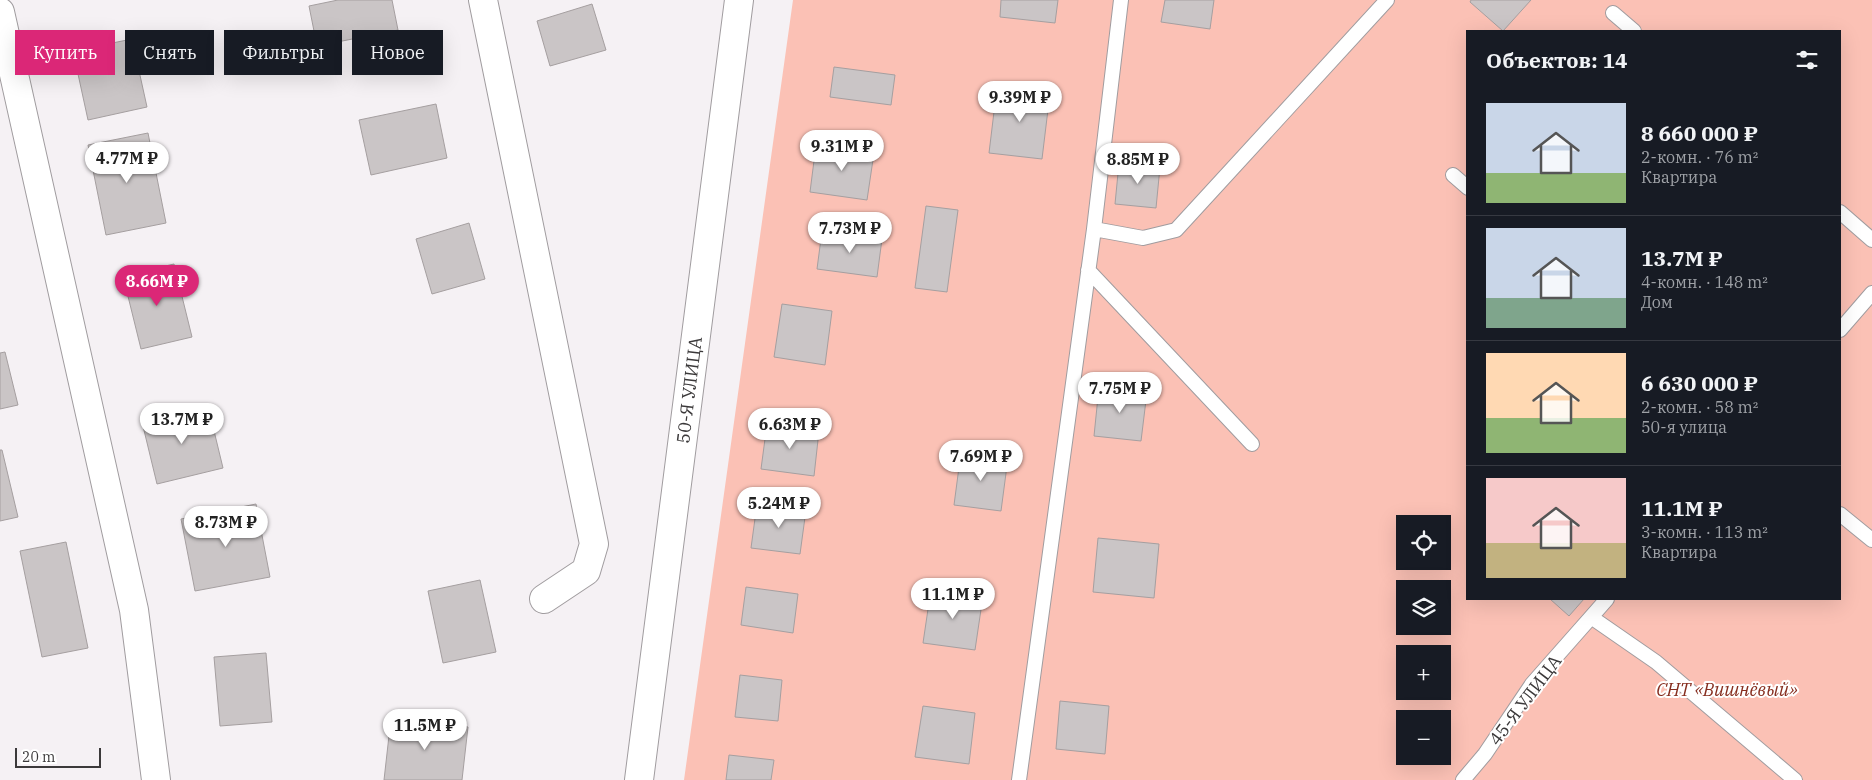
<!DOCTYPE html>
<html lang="ru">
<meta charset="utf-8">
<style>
:root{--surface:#171b24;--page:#20242c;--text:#f1f3f6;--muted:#9ea1a6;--line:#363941;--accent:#db2777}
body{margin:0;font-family:"IBM Plex Serif",serif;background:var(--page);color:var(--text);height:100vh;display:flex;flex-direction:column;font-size:19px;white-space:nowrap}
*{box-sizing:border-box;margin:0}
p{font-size:16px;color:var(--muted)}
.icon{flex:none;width:28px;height:28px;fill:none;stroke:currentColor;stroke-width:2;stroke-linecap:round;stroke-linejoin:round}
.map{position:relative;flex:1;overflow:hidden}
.side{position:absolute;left:1466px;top:30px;width:375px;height:570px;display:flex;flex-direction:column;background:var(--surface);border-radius:0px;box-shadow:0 5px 20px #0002}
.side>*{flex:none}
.guide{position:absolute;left:15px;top:30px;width:475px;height:45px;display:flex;gap:10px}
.fabs{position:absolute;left:1396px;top:515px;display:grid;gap:10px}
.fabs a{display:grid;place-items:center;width:55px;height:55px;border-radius:0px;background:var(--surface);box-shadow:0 5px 20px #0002;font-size:25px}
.scale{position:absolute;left:15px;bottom:12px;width:86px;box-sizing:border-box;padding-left:5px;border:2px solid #3b393a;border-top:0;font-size:14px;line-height:18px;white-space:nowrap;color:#3b393a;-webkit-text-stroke:4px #fff;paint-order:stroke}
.price{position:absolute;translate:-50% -42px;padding:0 11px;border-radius:18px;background:#fff;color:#222;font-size:16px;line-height:32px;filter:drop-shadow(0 1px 2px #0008)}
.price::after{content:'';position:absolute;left:50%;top:30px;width:15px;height:11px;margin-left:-8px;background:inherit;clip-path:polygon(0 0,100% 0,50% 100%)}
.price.on{background:var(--accent);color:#fff}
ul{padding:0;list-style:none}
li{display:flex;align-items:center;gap:15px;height:125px;padding:0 20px}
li+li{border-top:1px solid var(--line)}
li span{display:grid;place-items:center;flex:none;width:140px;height:100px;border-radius:0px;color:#555}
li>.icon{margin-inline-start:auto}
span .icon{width:60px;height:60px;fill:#fffc;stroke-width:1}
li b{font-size:21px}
h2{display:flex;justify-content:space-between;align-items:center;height:60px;padding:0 20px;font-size:21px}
.pill{padding:0 18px;border-radius:0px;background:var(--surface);box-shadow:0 5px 20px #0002;font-size:18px;line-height:45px}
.pill.on{background:var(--accent);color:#fff}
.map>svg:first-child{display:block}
.green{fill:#fbc1b5;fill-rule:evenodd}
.building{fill:#cac5c6;stroke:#a59fa0}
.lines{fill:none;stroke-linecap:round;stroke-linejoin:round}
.service-casing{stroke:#a09c9f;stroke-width:16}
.minor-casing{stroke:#a09c9f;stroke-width:30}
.service{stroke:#fff;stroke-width:14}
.minor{stroke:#fff;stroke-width:28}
.labels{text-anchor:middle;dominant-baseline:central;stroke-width:4;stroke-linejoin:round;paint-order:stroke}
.street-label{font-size:18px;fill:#3b393a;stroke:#fff}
.park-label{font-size:18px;font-style:italic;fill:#862e1f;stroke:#fff}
</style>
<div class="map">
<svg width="1872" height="780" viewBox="0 0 1872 780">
<rect width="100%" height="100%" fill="#f5f1f4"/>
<path class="green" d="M 793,0 L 1872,0 L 1872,780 L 684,780 ZM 1468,31 L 1840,31 L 1840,599 L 1468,599 ZM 1405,524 L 1442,524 L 1442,561 L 1405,561 ZM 1405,589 L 1442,589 L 1442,626 L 1405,626 ZM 1405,654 L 1442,654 L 1442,691 L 1405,691 ZM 1405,719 L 1442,719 L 1442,756 L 1405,756 Z"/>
<path class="building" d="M 338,0 L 392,0 L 398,30 L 317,46 L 309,6 Z
M 1001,0 L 1058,0 L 1055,23 L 1000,17 Z
M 1165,0 L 1214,0 L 1210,29 L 1161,22 Z
M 1471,0 L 1531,0 L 1503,31 L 1470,2 Z
M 592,4 L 606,50 L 550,66 L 537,21 Z
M 132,39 L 147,107 L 88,120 L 73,51 Z
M 834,67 L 895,75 L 891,105 L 830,97 Z
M 997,87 L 1050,93 L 1042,159 L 989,153 Z
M 436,104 L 447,158 L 371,175 L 359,120 Z
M 148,133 L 166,223 L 106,235 L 88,145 Z
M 816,145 L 874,153 L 867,200 L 810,192 Z
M 1119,163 L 1160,167 L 1156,208 L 1115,204 Z
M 926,206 L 958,210 L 947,292 L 915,288 Z
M 469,223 L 485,279 L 432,294 L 416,239 Z
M 822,231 L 882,239 L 877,277 L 817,269 Z
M 174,264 L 192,337 L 141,349 L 123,276 Z
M 782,304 L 832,311 L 825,365 L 774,357 Z
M 5,352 L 18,405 L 0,409 L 0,353 Z
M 1099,387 L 1147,392 L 1141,441 L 1094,436 Z
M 208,406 L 223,468 L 157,484 L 142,422 Z
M 767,424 L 819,431 L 814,476 L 761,469 Z
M 0,450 L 2,450 L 18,517 L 0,521 Z
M 961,452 L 1008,458 L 1001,511 L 954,505 Z
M 256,504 L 270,577 L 195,591 L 181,519 Z
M 757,504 L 806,510 L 800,554 L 751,548 Z
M 1098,538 L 1159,544 L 1154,598 L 1093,592 Z
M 66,542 L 88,648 L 42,657 L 20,551 Z
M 480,580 L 496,652 L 443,663 L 428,591 Z
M 746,587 L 798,594 L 793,633 L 741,625 Z
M 931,589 L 983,596 L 975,650 L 923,643 Z
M 1550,599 L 1584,599 L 1569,616 Z
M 266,653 L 272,722 L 220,726 L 214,657 Z
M 740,675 L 782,680 L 778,721 L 735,717 Z
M 1060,701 L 1109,706 L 1105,754 L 1056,749 Z
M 923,706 L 975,713 L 969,764 L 915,757 Z
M 391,718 L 468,727 L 462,780 L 384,780 Z
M 729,755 L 774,760 L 771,780 L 726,780 Z"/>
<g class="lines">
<g class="service-casing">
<path id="service" d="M 1613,13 L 1634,31
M 1453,175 L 1468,188
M 1840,212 L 1872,240
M 1094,229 L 1143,238 L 1176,230 L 1387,0
M 1088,270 L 1252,444
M 1840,330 L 1872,293
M 1840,514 L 1872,540
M 1591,617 L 1656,662 L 1795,780
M 1019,780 L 1094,229 L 1121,0
M 1463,780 L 1485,754 L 1532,684 L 1607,599"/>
</g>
<g class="minor-casing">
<path id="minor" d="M 483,0 L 594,544 L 586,571 L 544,599
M 0,12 L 134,610 L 156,780
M 639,780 L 739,0"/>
</g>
<use href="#service" class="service"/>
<use href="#minor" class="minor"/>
</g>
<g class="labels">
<g class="street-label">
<text transform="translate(689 390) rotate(-83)">50-Я УЛИЦА</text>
<text transform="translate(1525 700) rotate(-53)">45-Я УЛИЦА</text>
</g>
<g class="park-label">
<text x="1727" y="689">СНТ «Вишнёвый»</text>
</g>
</g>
</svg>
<div class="fabs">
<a><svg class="icon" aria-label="locate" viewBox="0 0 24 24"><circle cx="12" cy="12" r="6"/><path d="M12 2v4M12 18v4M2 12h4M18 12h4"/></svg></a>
<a><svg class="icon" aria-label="layers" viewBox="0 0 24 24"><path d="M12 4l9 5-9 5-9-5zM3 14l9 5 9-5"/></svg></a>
<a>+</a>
<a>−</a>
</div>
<div class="scale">20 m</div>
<b class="price" style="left:1020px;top:123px">9.39M ₽</b>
<b class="price" style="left:842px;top:172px">9.31M ₽</b>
<b class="price" style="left:127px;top:184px">4.77M ₽</b>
<b class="price" style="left:1138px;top:185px">8.85M ₽</b>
<b class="price" style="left:850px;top:254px">7.73M ₽</b>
<b class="price on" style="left:157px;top:307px">8.66M ₽</b>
<b class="price" style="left:1120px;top:414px">7.75M ₽</b>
<b class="price" style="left:182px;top:445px">13.7M ₽</b>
<b class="price" style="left:790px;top:450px">6.63M ₽</b>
<b class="price" style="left:981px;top:482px">7.69M ₽</b>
<b class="price" style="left:779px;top:529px">5.24M ₽</b>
<b class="price" style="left:226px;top:548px">8.73M ₽</b>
<b class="price" style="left:953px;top:620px">11.1M ₽</b>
<b class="price" style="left:425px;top:751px">11.5M ₽</b>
<div class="guide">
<a class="pill on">Купить</a>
<a class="pill">Снять</a>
<a class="pill">Фильтры</a>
<a class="pill">Новое</a>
</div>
<section class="side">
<h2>Объектов: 14<svg class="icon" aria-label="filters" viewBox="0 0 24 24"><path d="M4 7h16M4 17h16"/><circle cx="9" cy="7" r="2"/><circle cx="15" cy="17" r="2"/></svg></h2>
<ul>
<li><span style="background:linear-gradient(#c9d6e8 70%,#8fb573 0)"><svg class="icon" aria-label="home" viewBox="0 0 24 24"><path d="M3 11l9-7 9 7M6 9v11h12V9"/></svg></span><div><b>8 660 000 ₽</b><p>2-комн. · 76 m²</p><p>Квартира</p></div></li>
<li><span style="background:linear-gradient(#c9d6e8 70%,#7fa58c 0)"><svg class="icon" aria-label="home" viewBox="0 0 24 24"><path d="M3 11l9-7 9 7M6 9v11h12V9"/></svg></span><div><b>13.7M ₽</b><p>4-комн. · 148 m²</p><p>Дом</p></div></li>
<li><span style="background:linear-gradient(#ffd9b3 65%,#8fb573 0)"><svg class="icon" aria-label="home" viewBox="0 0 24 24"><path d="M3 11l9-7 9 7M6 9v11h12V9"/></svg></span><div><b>6 630 000 ₽</b><p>2-комн. · 58 m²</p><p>50-я улица</p></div></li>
<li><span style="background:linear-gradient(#f6c9c9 65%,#c2b280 0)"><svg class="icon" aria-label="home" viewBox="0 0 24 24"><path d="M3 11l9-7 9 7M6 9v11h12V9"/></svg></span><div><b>11.1M ₽</b><p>3-комн. · 113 m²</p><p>Квартира</p></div></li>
</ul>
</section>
</div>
